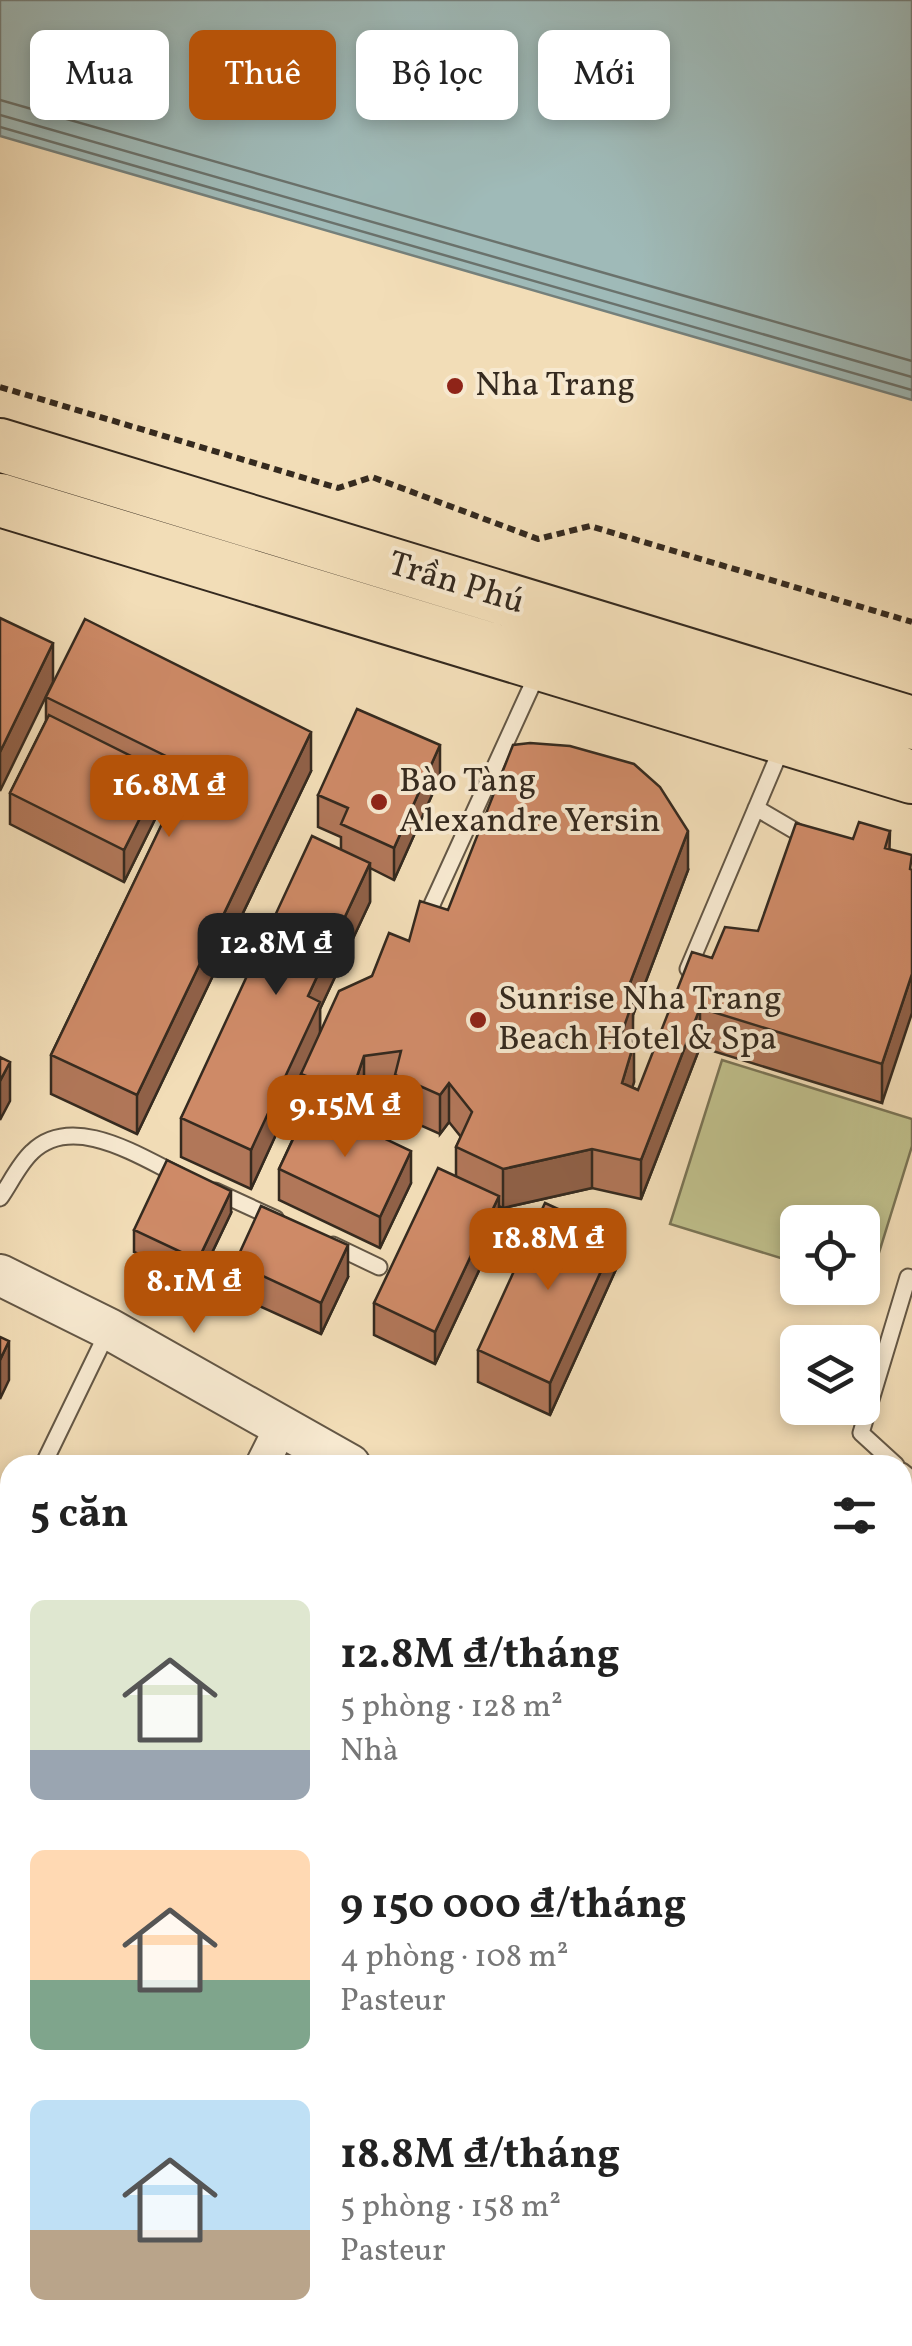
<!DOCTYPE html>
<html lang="vi">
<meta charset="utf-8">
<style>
:root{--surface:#fff;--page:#f2f2f2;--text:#222;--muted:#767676;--accent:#b45309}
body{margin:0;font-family:Vollkorn,serif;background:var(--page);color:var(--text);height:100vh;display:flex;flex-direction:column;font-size:38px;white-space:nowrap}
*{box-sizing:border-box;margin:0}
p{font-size:32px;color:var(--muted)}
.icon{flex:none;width:55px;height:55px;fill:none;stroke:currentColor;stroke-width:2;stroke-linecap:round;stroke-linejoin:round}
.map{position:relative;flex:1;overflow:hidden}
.details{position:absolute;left:0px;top:1455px;width:912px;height:892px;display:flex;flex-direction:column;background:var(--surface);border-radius:30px 30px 0 0;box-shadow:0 5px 15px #0003}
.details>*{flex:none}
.hud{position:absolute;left:30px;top:30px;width:852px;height:90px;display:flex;gap:20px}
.fabs{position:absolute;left:780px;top:1205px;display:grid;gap:20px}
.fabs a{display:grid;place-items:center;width:100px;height:100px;border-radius:15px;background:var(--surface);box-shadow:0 5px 15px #0003;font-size:50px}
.price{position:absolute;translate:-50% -85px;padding:0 22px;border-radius:20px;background:var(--accent);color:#fff;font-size:32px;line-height:65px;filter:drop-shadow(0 2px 5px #0008)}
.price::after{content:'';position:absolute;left:50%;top:60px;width:30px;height:22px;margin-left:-15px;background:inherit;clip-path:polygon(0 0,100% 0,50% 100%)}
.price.selected{background:#222;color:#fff}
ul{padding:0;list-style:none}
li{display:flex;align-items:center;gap:30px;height:250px;padding:0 30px}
li span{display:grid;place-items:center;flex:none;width:280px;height:200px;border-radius:15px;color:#555}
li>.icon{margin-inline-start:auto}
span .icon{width:120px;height:120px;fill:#fffc;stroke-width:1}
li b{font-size:42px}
h2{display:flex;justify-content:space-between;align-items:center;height:120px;padding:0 30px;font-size:42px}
.tag{padding:0 35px;border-radius:15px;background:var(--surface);box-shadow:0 5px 15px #0003;font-size:35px;line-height:90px}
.tag.selected{background:var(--accent);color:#fff}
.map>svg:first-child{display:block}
.green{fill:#bfbf8b;stroke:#7a7455;stroke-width:2.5}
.water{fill:#9fbab8;stroke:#75807b;stroke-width:2.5}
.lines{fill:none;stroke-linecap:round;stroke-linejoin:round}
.shore{stroke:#6a726c;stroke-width:2.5}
.service-casing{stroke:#645745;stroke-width:19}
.minor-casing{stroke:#645745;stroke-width:36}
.tertiary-casing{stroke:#645745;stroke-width:44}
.primary-casing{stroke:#352a1f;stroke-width:56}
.path{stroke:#352a1f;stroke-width:6;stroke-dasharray:8 5;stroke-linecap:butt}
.service{stroke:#f7e9d0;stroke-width:15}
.minor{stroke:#f7e9d0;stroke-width:32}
.tertiary{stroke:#f7e9d0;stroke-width:40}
.primary{stroke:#f2ddb7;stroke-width:52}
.wall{fill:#b17759;stroke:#352a1f;stroke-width:2.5}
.shaded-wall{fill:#906148;stroke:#352a1f;stroke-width:2.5}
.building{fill:#ce8a67;stroke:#352a1f;stroke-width:2.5}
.poi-dot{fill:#8f2418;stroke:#f7e9d0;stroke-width:4}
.labels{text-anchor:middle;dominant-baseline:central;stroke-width:8;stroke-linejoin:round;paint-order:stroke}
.poi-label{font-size:35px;fill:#352a1f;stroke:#f7e9d0;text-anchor:start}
.street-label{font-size:35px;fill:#352a1f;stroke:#f7e9d0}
</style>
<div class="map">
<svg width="912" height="2346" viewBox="0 0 912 2346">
<rect width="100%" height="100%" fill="#f2ddb7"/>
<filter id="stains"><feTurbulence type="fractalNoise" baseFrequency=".002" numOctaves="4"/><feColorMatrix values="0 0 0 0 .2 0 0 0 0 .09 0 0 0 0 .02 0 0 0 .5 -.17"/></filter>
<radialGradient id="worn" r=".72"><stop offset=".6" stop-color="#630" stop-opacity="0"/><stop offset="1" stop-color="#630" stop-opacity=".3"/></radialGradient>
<path class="green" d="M 722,1060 L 912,1119 L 912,1146 L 869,1285 L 863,1283 L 862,1222 L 798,1222 L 797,1263 L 670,1224 Z"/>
<path class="water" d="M 0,0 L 912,0 L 912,400 L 0,136 Z"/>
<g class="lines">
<path class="shore" d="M 0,100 L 912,361
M 0,115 L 912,377
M 0,127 L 912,390"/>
<g class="service-casing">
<path id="service" d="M 756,808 L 809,839
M 424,922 L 539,670
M 688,969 L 782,747
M 215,1191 L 276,1219
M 0,1198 C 10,1184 19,1164 32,1152 C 73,1112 140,1157 180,1176
M 333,1245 L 379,1267
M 43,1465 L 109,1329
M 896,1465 L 861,1433 L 908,1277
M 902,1471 L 912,1479 L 902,1497"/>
</g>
<g class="minor-casing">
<path id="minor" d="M 262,1465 L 282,1425
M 0,1552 L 1,1549
M 0,1764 L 10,1741
M 902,2099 L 912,2102"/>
</g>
<g class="tertiary-casing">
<path id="tertiary" d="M 0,1275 L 109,1329 L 350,1465
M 902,1773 L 912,1777
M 0,2032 L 10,2035
M 902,2301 L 912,2304"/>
</g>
<g class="primary-casing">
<path id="primary" d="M 0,445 L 912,723
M 0,500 L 912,777"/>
</g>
<path class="path" d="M 0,387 L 338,488 L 372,477 L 538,539 L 590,526 L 912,622"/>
<use href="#service" class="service"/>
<use href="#minor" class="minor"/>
<use href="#tertiary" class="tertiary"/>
<use href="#primary" class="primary"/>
</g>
<path class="wall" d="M 46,697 L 311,771 L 137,1134 L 51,1094 L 51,1055 L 170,808 L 170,797 L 163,794 L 163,803 L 124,882 L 10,824 L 10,793 L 46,721 Z
M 440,777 L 394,880 L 370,868 L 370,902 L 320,1009 L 320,1034 L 372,976 L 409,941 L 448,910 L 688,870 L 633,1015 L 632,1043 L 634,1082 L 632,1087 L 638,1090 L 712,958 L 758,931 L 853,839 L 890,831 L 882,1103 L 700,1047 L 641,1199 L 592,1188 L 503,1208 L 499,1206 L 499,1228 L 435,1364 L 374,1335 L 374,1303 L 456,1176 L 456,1147 L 461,1137 L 449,1122 L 440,1134 L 395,1114 L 395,1091 L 364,1095 L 354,1124 L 411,1183 L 380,1248 L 279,1200 L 279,1169 L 304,1115 L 301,1113 L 301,1080 L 251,1189 L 181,1157 L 181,1118 L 341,850 L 341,837 L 318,827 L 318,795 Z
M 231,1213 L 198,1282 L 134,1252 L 134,1230 Z
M 235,1263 L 348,1277 L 321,1334 L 235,1295 Z
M 617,1267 L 550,1415 L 478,1382 L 478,1350 Z
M 211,2338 L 308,2338 L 305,2346 L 241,2346 Z
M 322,2338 L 442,2338 L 439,2346 L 319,2346 L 322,2343 Z"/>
<path class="shaded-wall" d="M 53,643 L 53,682 L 0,791 L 0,752 Z
M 311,732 L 311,771 L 137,1134 L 137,1095 Z
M 440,745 L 440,777 L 394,880 L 394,848 Z
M 163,772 L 163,803 L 124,882 L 124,850 Z
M 688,831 L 688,870 L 633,1015 L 633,1040 L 620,1077 L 620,1038 L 625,996 Z
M 370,863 L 370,902 L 320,1009 L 320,1041 L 301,1074 L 301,1080 L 251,1189 L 251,1150 L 308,996 Z
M 912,974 L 912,1013 L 882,1103 L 882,1064 Z
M 700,1008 L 700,1047 L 641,1199 L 641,1160 Z
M 634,1043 L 634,1082 L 622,1122 L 622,1083 Z
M 364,1056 L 364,1095 L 351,1133 L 351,1094 Z
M 10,1062 L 10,1101 L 0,1120 L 0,1081 Z
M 449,1083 L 449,1122 L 440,1134 L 440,1095 Z
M 592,1149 L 592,1188 L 503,1208 L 503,1169 Z
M 411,1151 L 411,1183 L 380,1248 L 380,1217 Z
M 231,1191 L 231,1213 L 198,1282 L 198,1260 Z
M 499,1196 L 499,1228 L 435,1364 L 435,1332 Z
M 617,1236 L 617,1267 L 550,1415 L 550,1383 Z
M 348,1245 L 348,1277 L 321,1334 L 321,1303 Z
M 9,1341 L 9,1380 L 0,1399 L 0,1360 Z
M 301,2338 L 308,2338 L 305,2346 L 301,2346 Z
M 435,2338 L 442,2338 L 439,2346 L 432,2346 Z
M 821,2338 L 830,2338 L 829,2346 L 819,2346 Z"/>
<path class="building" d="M 0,618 L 53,643 L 0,752 Z
M 85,619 L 311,732 L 137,1095 L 51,1055 L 183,780 L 170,773 L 176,761 L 46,697 Z
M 357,709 L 440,745 L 394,848 L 341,824 L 348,808 L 318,795 Z
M 49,715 L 163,772 L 124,850 L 10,793 Z
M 530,743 L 570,746 L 634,764 L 660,787 L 688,831 L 625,996 L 633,1001 L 620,1038 L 634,1043 L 622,1083 L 638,1090 L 692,952 L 712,958 L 725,927 L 758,931 L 796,823 L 853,839 L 859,822 L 890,831 L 885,848 L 912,855 L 910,869 L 912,870 L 912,974 L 882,1064 L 700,1008 L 641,1160 L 592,1149 L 503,1169 L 456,1147 L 472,1112 L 449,1083 L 440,1095 L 395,1075 L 401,1051 L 364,1056 L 351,1094 L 301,1074 L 339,991 L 372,976 L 389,933 L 409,941 L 420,901 L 448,910 L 513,745 Z
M 312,836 L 370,863 L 308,996 L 320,1002 L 251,1150 L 181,1118 Z
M 0,1057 L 10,1062 L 0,1081 Z
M 310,1103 L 411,1151 L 380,1217 L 279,1169 Z
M 167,1160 L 231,1191 L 198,1260 L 134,1230 Z
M 438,1168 L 499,1196 L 435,1332 L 374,1303 Z
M 545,1203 L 617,1236 L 550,1383 L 478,1350 Z
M 261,1206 L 348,1245 L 321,1303 L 235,1263 Z
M 0,1337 L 9,1341 L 0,1360 Z
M 0,2330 L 10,2334 L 10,2338 L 22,2338 L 47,2346 L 0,2346 Z
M 366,2338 L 435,2338 L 432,2346 L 394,2346 Z
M 510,2338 L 536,2338 L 565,2346 L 507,2346 Z
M 635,2338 L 821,2338 L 819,2346 L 633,2346 Z
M 320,2342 L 334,2346 L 319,2346 Z"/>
<g class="poi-dot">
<circle cx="455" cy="386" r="10"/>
<circle cx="379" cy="802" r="10"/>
<circle cx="478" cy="1020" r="10"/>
</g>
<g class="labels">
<g class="poi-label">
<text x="475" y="386">Nha Trang</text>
<text x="399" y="782">Bào Tàng<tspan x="399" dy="40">Alexandre Yersin</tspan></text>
<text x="498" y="1000">Sunrise Nha Trang<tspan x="498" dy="40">Beach Hotel &amp; Spa</tspan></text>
</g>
<g class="street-label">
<text transform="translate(456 584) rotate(17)">Trần Phú</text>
</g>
</g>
<rect width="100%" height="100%" filter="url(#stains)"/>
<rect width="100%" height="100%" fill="url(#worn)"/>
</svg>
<div class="fabs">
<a><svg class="icon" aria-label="locate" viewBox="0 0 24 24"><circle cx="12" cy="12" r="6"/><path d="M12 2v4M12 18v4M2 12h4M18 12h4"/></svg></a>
<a><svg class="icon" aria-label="layers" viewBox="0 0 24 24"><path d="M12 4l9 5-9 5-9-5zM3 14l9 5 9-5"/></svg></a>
</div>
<b class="price" style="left:169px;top:840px">16.8M ₫</b>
<b class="price selected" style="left:276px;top:998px">12.8M ₫</b>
<b class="price" style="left:345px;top:1160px">9.15M ₫</b>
<b class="price" style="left:548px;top:1293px">18.8M ₫</b>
<b class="price" style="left:194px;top:1336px">8.1M ₫</b>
<div class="hud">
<a class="tag">Mua</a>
<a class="tag selected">Thuê</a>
<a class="tag">Bộ lọc</a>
<a class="tag">Mới</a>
</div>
<section class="details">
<h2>5 căn<svg class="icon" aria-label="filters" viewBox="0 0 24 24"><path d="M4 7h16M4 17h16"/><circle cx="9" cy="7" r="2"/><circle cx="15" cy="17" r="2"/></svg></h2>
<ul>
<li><span style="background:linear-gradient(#dfe7d0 75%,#9aa5b1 0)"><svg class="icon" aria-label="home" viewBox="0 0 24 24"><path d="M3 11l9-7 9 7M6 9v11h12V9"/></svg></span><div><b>12.8M ₫/tháng</b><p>5 phòng · 128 m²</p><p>Nhà</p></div></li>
<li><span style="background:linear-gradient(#ffd9b3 65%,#7fa58c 0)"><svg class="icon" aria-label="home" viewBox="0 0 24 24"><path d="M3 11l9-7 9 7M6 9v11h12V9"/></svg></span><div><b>9 150 000 ₫/tháng</b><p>4 phòng · 108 m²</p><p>Pasteur</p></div></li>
<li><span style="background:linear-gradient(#bfe0f5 65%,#b9a48a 0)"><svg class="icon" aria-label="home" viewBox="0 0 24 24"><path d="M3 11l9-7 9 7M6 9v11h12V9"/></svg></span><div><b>18.8M ₫/tháng</b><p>5 phòng · 158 m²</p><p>Pasteur</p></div></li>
</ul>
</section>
</div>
